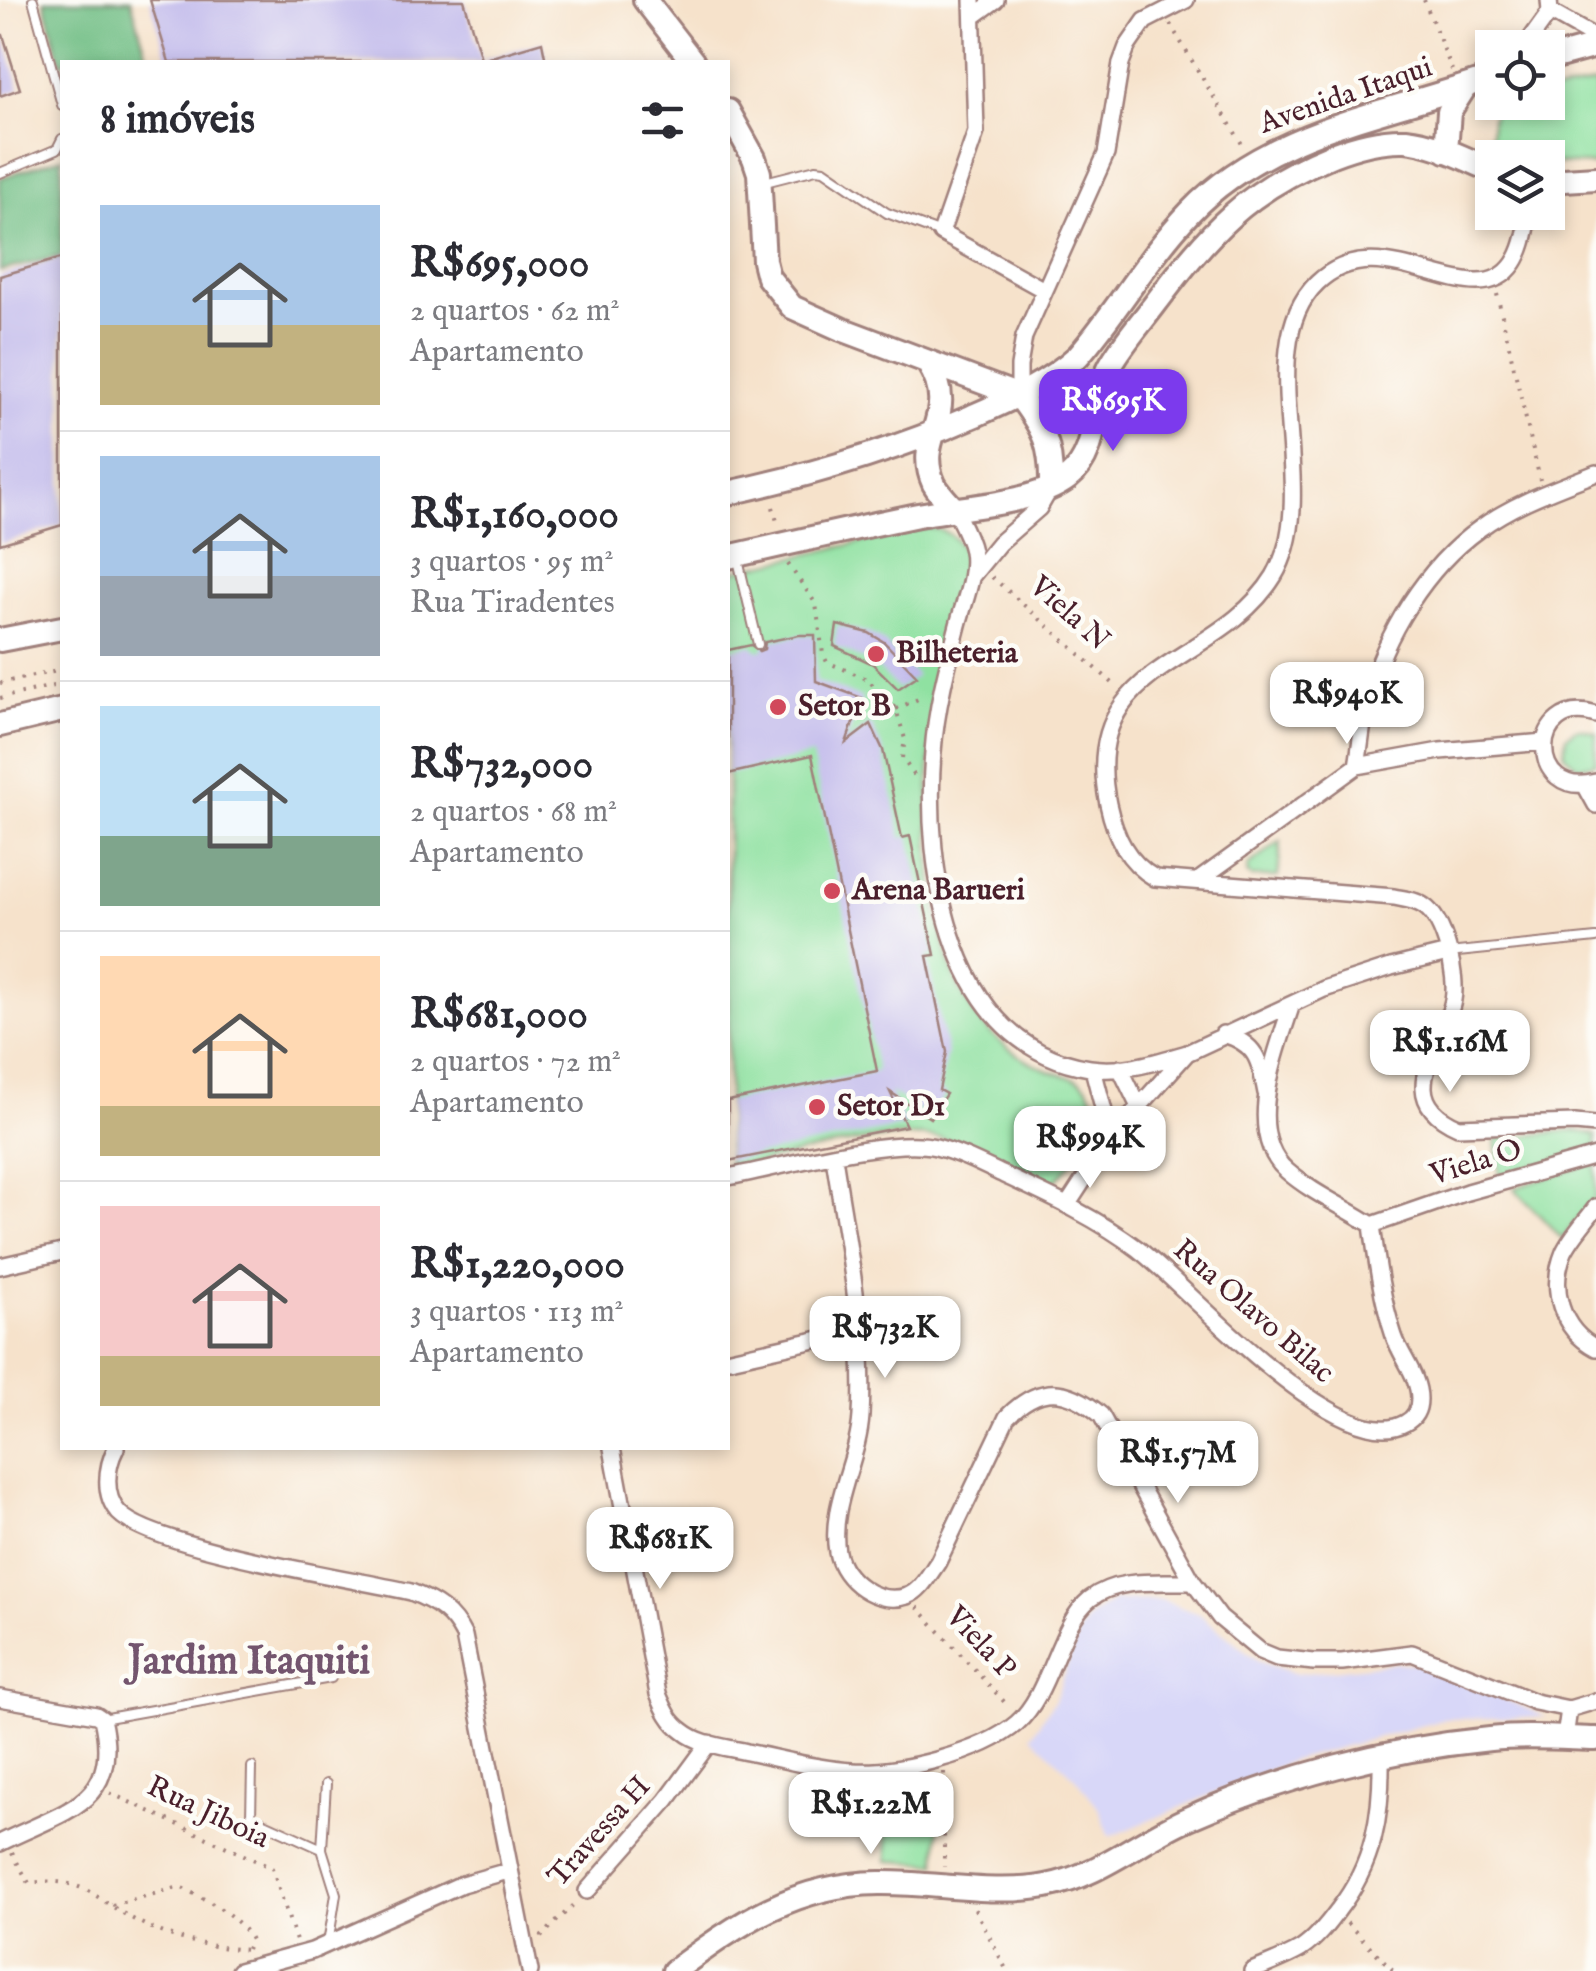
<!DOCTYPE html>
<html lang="pt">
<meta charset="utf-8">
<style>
:root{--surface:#fff;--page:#f7f7f7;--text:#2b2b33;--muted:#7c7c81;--line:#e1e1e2;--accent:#7c3aed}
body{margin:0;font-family:"IM FELL English",serif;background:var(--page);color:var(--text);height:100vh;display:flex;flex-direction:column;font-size:38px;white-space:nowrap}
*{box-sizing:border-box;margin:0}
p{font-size:32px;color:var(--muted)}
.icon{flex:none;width:55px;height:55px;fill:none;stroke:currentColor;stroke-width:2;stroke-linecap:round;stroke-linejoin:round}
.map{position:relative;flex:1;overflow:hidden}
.drawer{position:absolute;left:60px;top:60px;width:670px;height:1390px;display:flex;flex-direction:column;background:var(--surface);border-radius:0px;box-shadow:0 5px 15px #0003}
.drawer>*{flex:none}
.tools{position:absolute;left:1475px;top:30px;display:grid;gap:20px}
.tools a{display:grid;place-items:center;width:90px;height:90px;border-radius:0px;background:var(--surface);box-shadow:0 5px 15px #0003;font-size:50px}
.price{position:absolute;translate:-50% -85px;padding:0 22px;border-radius:20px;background:#fff;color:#222;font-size:32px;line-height:65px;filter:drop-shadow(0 2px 5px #0008)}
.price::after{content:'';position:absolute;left:50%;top:60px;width:30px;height:22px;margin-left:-15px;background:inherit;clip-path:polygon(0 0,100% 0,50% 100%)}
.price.selected{background:var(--accent);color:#fff}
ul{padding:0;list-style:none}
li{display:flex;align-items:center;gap:30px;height:250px;padding:0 40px}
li+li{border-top:2px solid var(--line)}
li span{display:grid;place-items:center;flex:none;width:280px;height:200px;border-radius:0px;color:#555}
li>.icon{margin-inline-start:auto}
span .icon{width:120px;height:120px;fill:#fffc;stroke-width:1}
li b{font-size:42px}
h2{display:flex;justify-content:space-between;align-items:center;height:120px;padding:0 40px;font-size:42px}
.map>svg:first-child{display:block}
.built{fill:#d8d7f8}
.green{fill:#8fe1a1;stroke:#6c8066;stroke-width:2.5}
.forest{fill:#73bf87;stroke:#5e6f59;stroke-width:2.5}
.building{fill:#c0b8eb}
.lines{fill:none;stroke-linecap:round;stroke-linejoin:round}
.lane-casing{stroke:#a0807b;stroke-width:12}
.street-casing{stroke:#a0807b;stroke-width:20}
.secondary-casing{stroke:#a0807b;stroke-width:28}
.path{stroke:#a0807b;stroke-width:4;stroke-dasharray:2.5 8;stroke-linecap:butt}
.lane{stroke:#fff;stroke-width:8}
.street{stroke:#fff;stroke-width:15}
.secondary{stroke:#fff;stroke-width:22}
.poi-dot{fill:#d1495b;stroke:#fdfcf7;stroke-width:4}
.labels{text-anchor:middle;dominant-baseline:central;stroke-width:9;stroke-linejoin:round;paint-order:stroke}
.street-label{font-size:30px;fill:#4a1f2b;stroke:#fdfcf7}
.poi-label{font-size:30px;font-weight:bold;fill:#4a1f2b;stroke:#fdfcf7;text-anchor:start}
.district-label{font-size:40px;font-weight:bold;fill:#73556e;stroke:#fdfcf7}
</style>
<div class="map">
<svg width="1596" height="1971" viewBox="0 0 1596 1971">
<rect width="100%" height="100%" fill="#fdfcf7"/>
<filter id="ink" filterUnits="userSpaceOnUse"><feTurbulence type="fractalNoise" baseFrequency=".01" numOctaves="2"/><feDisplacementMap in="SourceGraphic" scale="20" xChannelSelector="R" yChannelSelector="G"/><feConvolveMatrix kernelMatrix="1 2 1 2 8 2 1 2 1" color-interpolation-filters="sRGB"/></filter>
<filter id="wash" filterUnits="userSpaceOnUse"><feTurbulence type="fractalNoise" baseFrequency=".0048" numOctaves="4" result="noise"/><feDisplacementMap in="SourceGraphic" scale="40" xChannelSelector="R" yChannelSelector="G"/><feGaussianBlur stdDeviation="2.25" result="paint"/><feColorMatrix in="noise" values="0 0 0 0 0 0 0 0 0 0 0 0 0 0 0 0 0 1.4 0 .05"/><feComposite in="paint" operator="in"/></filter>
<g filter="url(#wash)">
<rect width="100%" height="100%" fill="#f6e2cb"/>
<path class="built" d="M 1161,1600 L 1199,1614 L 1260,1662 L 1297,1674 L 1396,1663 L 1422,1664 L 1546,1717 L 1446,1719 L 1293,1760 L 1110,1837 L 1099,1808 L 1076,1778 L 1031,1736 L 1055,1700 L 1078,1634 L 1089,1617 L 1114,1601 Z"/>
<path class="green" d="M 1596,83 L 1596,165 L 1549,163 L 1548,158 L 1508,155 L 1491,137 L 1492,118 L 1498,105 L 1548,102 L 1548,94 Z
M 925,528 C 945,528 959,538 966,557 C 963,593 948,631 941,668 C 924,759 921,896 957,983 C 975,1025 1006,1053 1047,1070 C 1060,1076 1080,1076 1088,1088 C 1105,1113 1074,1166 1054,1182 L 1045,1182 C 1014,1168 980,1148 947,1140 C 891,1125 786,1158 728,1170 L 728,572 Z
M 1577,728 L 1596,732 L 1596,763 L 1579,767 L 1564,755 L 1566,736 Z
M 1281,841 L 1278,877 L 1251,877 L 1247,874 L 1248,866 Z
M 1573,1130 L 1596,1135 L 1596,1152 L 1500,1178 L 1496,1139 Z
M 1596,1162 L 1596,1197 L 1562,1239 L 1514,1188 Z
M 940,1787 L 937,1864 L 888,1861 L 886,1830 L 863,1830 L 864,1797 Z"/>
<path class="forest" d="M 44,0 L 131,0 L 149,62 L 62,62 L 62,67 Z
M 62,157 L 62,256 L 0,271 L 0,178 Z"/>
<g id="blocks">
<path class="building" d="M 150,0 L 464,0 L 482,62 L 169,62 Z
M 0,35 L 3,35 L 20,89 L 0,96 Z
M 542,42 L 546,62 L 485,62 L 485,59 Z
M 62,258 L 62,525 L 0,544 L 0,276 Z
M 837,625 L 869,633 L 884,642 L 917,676 L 898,689 L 873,664 L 834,646 Z
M 799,635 L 815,635 L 816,681 L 862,698 L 846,743 L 871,724 L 883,750 L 902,838 L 910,836 L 935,955 L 927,956 L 947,1052 L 939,1090 L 946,1094 L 930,1118 L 890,1092 L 906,1126 L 728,1161 L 728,1101 L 877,1071 L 812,755 L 728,774 L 728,650 L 751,645 L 759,651 L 764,649 L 765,642 Z"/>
</g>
</g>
<g filter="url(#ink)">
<use href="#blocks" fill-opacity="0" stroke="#a0807b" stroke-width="2.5"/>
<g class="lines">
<g class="lane-casing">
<path id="lane" d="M 33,0 L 62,105
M 0,173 L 57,149 L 62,139
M 765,182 L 816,169 L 824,170 L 887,213 L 941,233
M 738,560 L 758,644
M 1448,953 L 1596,938
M 102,1719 L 331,1678
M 252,1767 L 251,1817 L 322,1849
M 326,1784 L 322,1849 L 336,1894 L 328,1944"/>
</g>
<g class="street-casing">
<path id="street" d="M 972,0 L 976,132 L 941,233 L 1044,290
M 1550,12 L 1596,38
M 974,16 L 996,0
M 1524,48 L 1550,12 L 1549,0
M 1530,212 C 1526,230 1524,248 1514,263 C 1474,322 1382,219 1317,283 C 1249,349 1324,493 1274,576 C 1218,667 1077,661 1108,804 C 1115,836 1127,862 1155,878 L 1394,897 C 1404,899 1416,900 1424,906 C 1445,920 1458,976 1453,1000 C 1445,1046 1389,1097 1458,1127 L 1575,1123 L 1596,1125
M 1019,396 L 1019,366 L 1024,337 L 1106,154 L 1121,63 L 1127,47 L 1145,21 L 1186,0
M 954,509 C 961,523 969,536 972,551 C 976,576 964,601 958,625 C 947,667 936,709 933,752 C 924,869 949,1047 1090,1068 C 1123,1073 1156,1062 1187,1053
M 972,576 L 999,543 L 1039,508 L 1051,487
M 1596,715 C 1529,694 1526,801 1596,782
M 1357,766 C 1361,744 1362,720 1368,698 C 1384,635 1426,567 1479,529 C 1514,503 1556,489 1596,473
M 1585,785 L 1596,805
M 1199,880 L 1357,766 L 1440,751 L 1544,742
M 1223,1034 C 1256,1043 1260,1060 1266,1093
M 1120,1068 L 1138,1105
M 1093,1069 L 1111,1138
M 834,1157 C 847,1243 866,1329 861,1416 C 858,1462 829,1505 837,1552 C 842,1580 877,1606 907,1596 C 921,1591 930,1573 938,1562 L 1007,1417 C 1039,1384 1067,1386 1101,1415 L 1193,1582 L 1220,1618 L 1260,1651 L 1277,1658 L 1314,1662 L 1342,1662 L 1412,1653 L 1535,1702 L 1569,1709
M 728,1177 C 777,1168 891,1136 936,1147 C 960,1153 983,1165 1006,1176 C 1051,1197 1097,1218 1138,1249 C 1189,1288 1340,1460 1405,1423 C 1415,1418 1419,1410 1419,1399 C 1419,1376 1401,1357 1394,1336 C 1382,1300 1377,1263 1372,1225 C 1345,1207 1312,1193 1287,1171 C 1243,1133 1277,1051 1292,1004
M 1068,1204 L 1111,1138 L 1187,1053 L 1324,989 L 1391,967 L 1448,953
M 1596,1207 C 1586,1221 1571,1237 1564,1252 C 1549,1288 1561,1330 1596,1348
M 1372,1225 L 1467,1192 L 1596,1156
M 0,1266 L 62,1252
M 730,1359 L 860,1330
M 116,1448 C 106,1467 103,1496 119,1513 C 153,1548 354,1579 411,1592 C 436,1602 452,1612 464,1636 L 530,1971
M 612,1448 L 658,1694 C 664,1708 669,1721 683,1731 C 700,1745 726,1747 747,1752 C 781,1759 817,1769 852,1771 C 898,1774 982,1753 1017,1723 C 1051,1693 1058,1625 1090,1599 C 1117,1577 1161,1583 1193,1582
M 0,1698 L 96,1715 L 102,1719 C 123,1805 60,1812 0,1843
M 1565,1738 L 1569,1709 L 1596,1701
M 587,1891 L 667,1800 L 709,1743
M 239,1971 L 312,1951 L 462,1884 L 508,1871
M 1252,1971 C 1268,1964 1286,1958 1301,1949 C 1316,1939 1327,1925 1338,1910 C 1374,1864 1382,1815 1381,1758"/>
</g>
<g class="secondary-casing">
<path id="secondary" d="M 645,0 L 693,62
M 1548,59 L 1596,46
M 728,111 L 754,158 L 759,173 L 764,261 L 768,277 L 792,307 L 841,329 L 1019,396
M 1446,151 L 1449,112 L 1465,87
M 1548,181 L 1596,178
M 928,363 C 962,417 912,437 934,484 C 939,493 947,501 954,509
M 1019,396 C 1044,429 1052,445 1051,487
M 728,493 C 811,475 893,451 971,417 C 1009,400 1047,384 1078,356 C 1118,310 1148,256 1190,212 C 1269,129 1389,114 1492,77
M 728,557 C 789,543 851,529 913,516 C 958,506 1031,506 1068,478 C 1101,452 1092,400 1110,366 C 1122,344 1140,324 1155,304 C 1210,231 1246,190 1332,155 C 1355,146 1381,139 1406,140 C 1436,143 1465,159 1492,170
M 0,640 L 62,628
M 0,725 L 62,710
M 674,1971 C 739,1923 795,1884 879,1883 C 934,1882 992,1896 1046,1886 C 1100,1876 1140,1839 1189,1818 C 1283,1776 1388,1749 1490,1739 C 1524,1735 1561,1738 1596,1739"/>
</g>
<path class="path" d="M 1424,0 L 1452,70
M 1170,24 L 1242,144
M 1497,294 L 1540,480
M 773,507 L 778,525
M 788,564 L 816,604 L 823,654 L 827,662 L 867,679 L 896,709 L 905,739 L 902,758 L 917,779
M 992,577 L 1116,686
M 0,683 L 62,670
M 0,698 L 62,684
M 896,709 L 918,699 L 924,700
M 917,1607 L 1009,1707
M 944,1772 L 944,1867
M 110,1793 L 272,1868 L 296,1941
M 12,1853 L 29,1883 C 87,1875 96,1902 143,1924 C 175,1940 214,1948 250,1950
M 112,1905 L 180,1887 C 205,1899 238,1914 251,1940 L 247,1949
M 975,1909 L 1007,1971
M 1347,1923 L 1394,1971
M 541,1937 L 577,1901"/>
<use href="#lane" class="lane"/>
<use href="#street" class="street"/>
<use href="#secondary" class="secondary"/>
</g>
</g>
<g class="poi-dot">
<circle cx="876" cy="654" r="10"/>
<circle cx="778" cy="707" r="10"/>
<circle cx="832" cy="891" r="10"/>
<circle cx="817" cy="1107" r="10"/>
</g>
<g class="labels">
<g class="street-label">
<text transform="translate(1346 96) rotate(-19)">Avenida Itaqui</text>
<text transform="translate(1069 614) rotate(42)">Viela N</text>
<text transform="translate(1476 1163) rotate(-17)">Viela O</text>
<text transform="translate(1253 1312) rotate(41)">Rua Olavo Bilac</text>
<text transform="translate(980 1643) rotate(47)">Viela P</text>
<text transform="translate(208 1813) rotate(25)">Rua Jiboia</text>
<text transform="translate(600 1832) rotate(-48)">Travessa H</text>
</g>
<g class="poi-label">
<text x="896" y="654">Bilheteria</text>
<text x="798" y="707">Setor B</text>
<text x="852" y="891">Arena Barueri</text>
<text x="837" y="1107">Setor D1</text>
</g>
<g class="district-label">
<text x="249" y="1662">Jardim Itaquiti</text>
</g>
</g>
</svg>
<div class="tools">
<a><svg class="icon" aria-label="locate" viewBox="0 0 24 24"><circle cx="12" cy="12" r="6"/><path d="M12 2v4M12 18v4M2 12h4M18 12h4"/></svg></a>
<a><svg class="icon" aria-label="layers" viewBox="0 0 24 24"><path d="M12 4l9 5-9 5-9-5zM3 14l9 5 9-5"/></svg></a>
</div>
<b class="price selected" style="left:1113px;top:454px">R$695K</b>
<b class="price" style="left:1347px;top:747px">R$940K</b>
<b class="price" style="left:1450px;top:1095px">R$1.16M</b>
<b class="price" style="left:1090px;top:1191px">R$994K</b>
<b class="price" style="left:885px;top:1381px">R$732K</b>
<b class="price" style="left:1178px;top:1506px">R$1.57M</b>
<b class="price" style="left:660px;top:1592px">R$681K</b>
<b class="price" style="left:871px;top:1857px">R$1.22M</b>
<section class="drawer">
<h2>8 imóveis<svg class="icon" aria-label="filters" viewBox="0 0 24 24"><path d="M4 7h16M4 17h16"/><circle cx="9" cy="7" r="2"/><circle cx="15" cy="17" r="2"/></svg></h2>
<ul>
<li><span style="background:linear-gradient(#a9c7e8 60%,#c2b280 0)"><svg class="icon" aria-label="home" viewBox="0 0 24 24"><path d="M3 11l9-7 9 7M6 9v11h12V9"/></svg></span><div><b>R$695,000</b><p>2 quartos · 62 m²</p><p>Apartamento</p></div></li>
<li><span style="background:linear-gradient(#a9c7e8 60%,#9aa5b1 0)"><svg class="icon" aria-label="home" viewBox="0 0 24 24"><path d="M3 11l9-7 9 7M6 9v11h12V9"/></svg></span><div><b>R$1,160,000</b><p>3 quartos · 95 m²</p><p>Rua Tiradentes</p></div></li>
<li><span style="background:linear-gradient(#bfe0f5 65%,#7fa58c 0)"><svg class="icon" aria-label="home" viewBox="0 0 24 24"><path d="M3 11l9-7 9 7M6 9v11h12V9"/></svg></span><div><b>R$732,000</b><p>2 quartos · 68 m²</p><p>Apartamento</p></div></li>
<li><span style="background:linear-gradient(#ffd9b3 75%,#c2b280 0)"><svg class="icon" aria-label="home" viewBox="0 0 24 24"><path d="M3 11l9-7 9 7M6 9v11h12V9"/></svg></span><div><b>R$681,000</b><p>2 quartos · 72 m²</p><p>Apartamento</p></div></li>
<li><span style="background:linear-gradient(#f6c9c9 75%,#c2b280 0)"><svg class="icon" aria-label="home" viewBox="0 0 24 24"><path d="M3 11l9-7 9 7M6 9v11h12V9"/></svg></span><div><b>R$1,220,000</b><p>3 quartos · 113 m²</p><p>Apartamento</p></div></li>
</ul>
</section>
</div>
